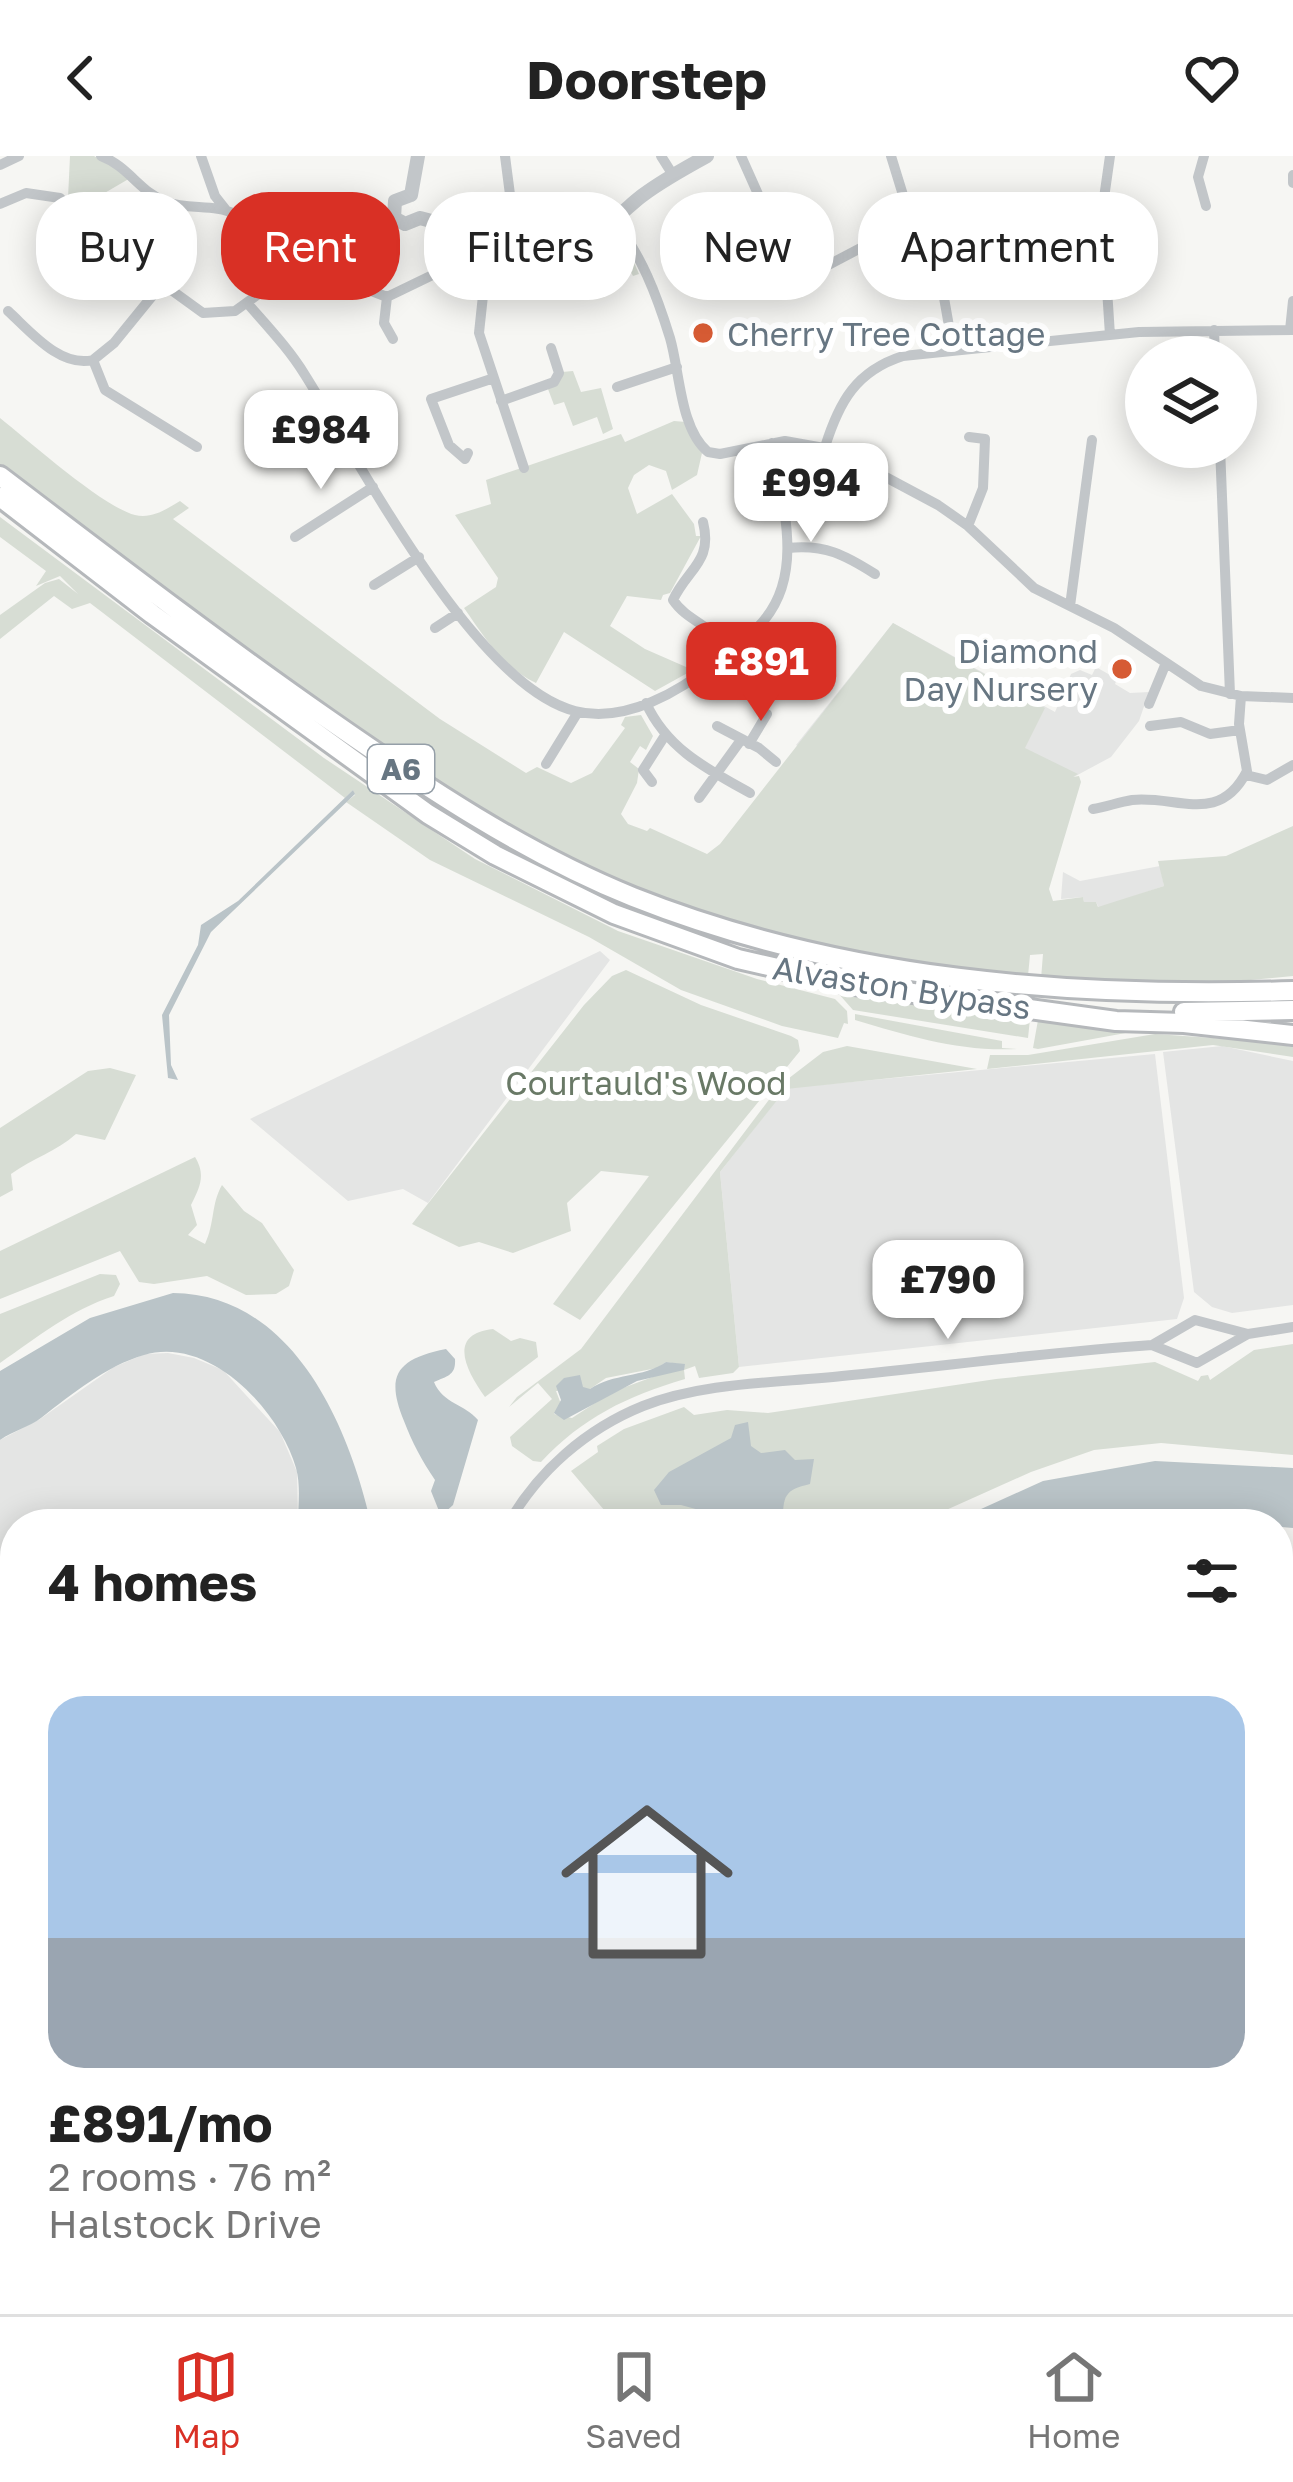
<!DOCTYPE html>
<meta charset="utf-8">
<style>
:root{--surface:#fff;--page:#f6f6f6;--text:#222;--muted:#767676;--line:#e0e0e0;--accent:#d93025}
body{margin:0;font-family:"Golos Text",sans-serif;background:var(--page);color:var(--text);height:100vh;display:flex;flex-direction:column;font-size:45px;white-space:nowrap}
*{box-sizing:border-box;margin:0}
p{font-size:39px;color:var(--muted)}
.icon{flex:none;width:66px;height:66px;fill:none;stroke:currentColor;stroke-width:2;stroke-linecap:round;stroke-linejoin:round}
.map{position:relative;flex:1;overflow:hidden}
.sheet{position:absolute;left:0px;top:1353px;width:1293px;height:807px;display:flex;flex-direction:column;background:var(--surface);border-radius:48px 48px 0 0;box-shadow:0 6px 30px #0003}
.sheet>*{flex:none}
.banner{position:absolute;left:36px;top:36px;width:1221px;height:108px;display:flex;gap:24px}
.controls{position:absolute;left:1125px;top:180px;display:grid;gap:24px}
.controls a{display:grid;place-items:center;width:132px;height:132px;border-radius:50%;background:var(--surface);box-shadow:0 6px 30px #0003;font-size:60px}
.price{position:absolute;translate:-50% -102px;padding:0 27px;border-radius:24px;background:#fff;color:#222;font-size:39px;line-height:78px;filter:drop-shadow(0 3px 6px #0008)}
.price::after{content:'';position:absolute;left:50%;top:72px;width:36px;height:27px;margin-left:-18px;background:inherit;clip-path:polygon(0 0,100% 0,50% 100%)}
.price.on{background:var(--accent);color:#fff}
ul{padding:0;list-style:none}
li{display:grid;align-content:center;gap:24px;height:636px;padding:0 48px}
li+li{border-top:3px solid var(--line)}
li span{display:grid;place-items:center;height:372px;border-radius:36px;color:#555}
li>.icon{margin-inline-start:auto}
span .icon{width:216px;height:216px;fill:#fffc;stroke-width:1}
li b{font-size:51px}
h2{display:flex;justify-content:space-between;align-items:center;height:144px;padding:0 48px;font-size:51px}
.pill{padding:0 42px;border-radius:48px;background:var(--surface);box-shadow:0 6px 30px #0003;font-size:42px;line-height:108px}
.pill.on{background:var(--accent);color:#fff}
header{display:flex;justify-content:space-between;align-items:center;height:156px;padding:0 48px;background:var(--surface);font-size:54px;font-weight:700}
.tab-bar{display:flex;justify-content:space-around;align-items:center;height:168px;border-top:3px solid var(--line);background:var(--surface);font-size:33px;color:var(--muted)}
.tab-bar a{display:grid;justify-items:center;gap:6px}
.tab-bar .on{color:var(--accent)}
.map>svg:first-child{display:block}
.built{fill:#e4e5e4}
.green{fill:#d7ddd4;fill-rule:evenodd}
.water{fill:#bac4c8}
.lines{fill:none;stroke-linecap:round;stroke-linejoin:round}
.trunk-casing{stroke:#b5b8bb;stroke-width:24}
.minor{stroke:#c2c6c9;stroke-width:10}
.tertiary{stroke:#c2c6c9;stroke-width:14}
.trunk{stroke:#fff;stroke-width:18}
.poi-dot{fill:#d65b34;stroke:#fff;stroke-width:4.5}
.labels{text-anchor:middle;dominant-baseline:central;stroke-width:12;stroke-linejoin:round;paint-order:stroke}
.shield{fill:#fff;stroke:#959fa8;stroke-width:3}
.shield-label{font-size:30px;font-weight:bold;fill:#677682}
.poi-label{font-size:33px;fill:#677682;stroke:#fff;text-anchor:start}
.street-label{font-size:33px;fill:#677682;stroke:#fff}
.park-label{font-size:33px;fill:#697966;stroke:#fff}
</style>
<header><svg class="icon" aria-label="back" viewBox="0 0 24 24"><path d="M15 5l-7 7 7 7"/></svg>Doorstep<svg class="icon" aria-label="heart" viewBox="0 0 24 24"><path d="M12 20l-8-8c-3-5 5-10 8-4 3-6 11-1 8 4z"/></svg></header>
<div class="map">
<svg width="1293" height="2158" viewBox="0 0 1293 2158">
<rect width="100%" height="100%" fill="#f6f6f3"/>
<path class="built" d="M 893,467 L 1055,556 L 1071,518 L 1080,514 L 1092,519 L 1096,511 L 1117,523 L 1115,528 L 1130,537 L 1149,536 L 1139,565 L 1111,601 L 964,680 L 796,589 Z
M 1160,710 L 1164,730 L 1099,752 L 1096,746 L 1084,746 L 1083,741 L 1061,743 L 1063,716 L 1080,725 Z
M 600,795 L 610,804 L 428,1047 L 403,1033 L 348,1045 L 250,963 Z
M 1222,890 L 1293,905 L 1293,1149 L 1232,1157 L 1212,1151 L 1194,1136 L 1163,896 Z
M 1155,898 L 1184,1142 L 1177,1163 L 739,1211 L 720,1016 L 786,932 Z
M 168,1197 L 194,1202 L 223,1214 L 280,1276 L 297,1316 L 298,1368 L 15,1368 L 15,2145 L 844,2145 L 852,2158 L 0,2158 L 0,1284 L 40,1263 L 114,1211 L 145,1198 Z"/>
<path class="green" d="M 70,0 L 94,0 L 132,21 L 79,52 L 68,42 Z
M 603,80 L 627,90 L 639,118 L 633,120 L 626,107 L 616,111 L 620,124 L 586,138 L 580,133 L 568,90 Z
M 573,215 L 581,236 L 601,232 L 613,273 L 603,278 L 597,261 L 573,270 L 564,246 L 554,249 L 548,233 L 562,216 Z
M 0,262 C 29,285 103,351 135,359 C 152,363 167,353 180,345 L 189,352 L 173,363 L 440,563 L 526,617 L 537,611 L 571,627 L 592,617 L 625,572 L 621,569 L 625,561 L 641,559 L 653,580 L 646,594 L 640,590 L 630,606 L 639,613 L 637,627 L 621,658 L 628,668 L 647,675 L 650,672 L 707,698 L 720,688 L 893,467 L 1045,552 L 1025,592 L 1078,618 L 1073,621 L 1079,620 L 1081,626 L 1049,733 L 1053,745 L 1083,741 L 1084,746 L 1096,746 L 1098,751 L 1164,730 L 1158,705 L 1226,700 L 1293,670 L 1293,820 L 1188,830 L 1041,823 L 1043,798 L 1030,799 L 1028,820 C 940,808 846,802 760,777 C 475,694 233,487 0,309 Z
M 674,265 L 686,266 L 702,297 L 697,319 L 672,334 L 666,315 L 649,309 L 634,319 L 628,332 L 637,358 L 672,338 L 694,368 L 696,380 L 701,380 L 670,437 L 663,439 L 661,444 L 627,440 L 610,470 L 645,493 L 693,514 L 655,535 L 564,476 L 536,527 C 503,511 485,482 464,452 L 496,431 L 498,422 L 455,359 L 491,348 L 486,324 L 621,278 L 625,286 Z
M 0,361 L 324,602 L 475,703 L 618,775 L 757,823 L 835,843 L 847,855 L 848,868 L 844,867 L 838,882 L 782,870 L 681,834 L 589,781 L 430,704 L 346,646 L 355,639 L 353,634 L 345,642 L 90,447 L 72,453 L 54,440 L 0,483 L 0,459 L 45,427 L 59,423 L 78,438 L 60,420 L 36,430 L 46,415 L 0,381 Z
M 626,814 L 701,849 L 791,880 L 798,884 L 800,895 L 580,1164 L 553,1148 L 649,1020 L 601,1015 L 567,1047 L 571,1075 L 513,1097 L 479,1086 L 459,1091 L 412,1068 L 584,849 L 612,820 Z
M 838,837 L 1030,863 L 1028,882 L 853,854 Z
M 855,858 L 1002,885 L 1002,892 L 1017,893 C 960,896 909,880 855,864 Z
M 1038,864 L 1153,872 L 1038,893 L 1033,892 Z
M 1155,878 L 1257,885 L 1293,891 L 1293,901 L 1213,889 L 987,913 L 990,899 L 1028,899 Z
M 847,890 L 977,913 L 786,933 L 720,1016 L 739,1211 L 733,1217 L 699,1222 L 695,1210 L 684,1214 L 685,1223 C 627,1240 582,1262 541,1306 L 533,1305 L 512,1290 L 510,1281 L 552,1243 L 538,1227 L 509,1251 L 517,1241 L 581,1193 L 780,929 L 823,896 ZM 666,1206 L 685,1209 L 612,1236 L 572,1262 L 554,1258 L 561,1248 L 556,1235 L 590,1233 L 606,1222 L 657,1212 Z
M 110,912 L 136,919 L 105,984 L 76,978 C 56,996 33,1002 11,1018 L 13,1034 L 0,1041 L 0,972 L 88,915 Z
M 195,1001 C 206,1019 200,1031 191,1049 L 197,1069 L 188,1079 L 205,1088 C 215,1067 211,1048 222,1029 L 244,1055 L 262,1067 L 294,1114 L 289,1130 L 276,1138 L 246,1139 L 207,1120 L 154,1128 L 139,1126 L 120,1095 L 0,1143 L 0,1095 Z
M 100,1118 L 116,1119 L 120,1128 L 114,1140 C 70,1154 38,1181 0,1207 L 0,1158 Z
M 493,1173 L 511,1185 L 520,1182 L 536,1186 L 538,1201 L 485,1241 C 467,1216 446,1178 493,1173 Z
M 1293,1188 L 1293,1299 L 1161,1287 L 1094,1294 L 1031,1316 L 915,1368 L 616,1368 L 571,1315 L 598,1296 L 597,1290 L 624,1273 L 684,1251 L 694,1259 L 727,1254 L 768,1257 L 996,1223 L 1155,1206 L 1198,1225 L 1201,1220 L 1208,1219 L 1210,1224 L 1254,1194 Z"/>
<path class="water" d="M 353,634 L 355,638 L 211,776 L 169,859 L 171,909 L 178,924 L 168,922 L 162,859 L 198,789 L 201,769 L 238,745 Z
M 173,1137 C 293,1138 349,1270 371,1368 L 298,1368 C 298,1350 301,1330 296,1312 C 280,1255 210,1179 144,1199 C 106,1210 72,1238 41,1262 C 29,1271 13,1275 0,1284 L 0,1215 L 90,1162 Z
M 446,1193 L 455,1203 C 456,1219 448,1220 434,1226 C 443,1248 465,1248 478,1264 L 453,1349 L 441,1360 L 431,1335 L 435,1324 C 422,1305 412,1286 404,1265 C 385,1219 397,1203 446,1193 Z
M 666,1206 L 685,1208 L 684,1214 L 637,1225 L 564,1264 L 554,1257 L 561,1244 L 556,1230 L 564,1222 L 580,1219 L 583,1231 L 590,1233 C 613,1217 643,1222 666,1206 Z
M 748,1266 L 751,1290 L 761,1297 L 785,1294 L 795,1304 L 814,1303 L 810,1328 C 784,1334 783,1340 783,1367 L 704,1368 L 703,1355 L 681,1349 L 661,1349 L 654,1334 L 669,1316 L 731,1282 L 735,1269 Z
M 1155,1305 L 1293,1312 L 1293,1372 L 1165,1361 L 1098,1368 L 948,1368 L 1043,1325 Z"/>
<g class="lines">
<g class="trunk-casing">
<path id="trunk" d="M 0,320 C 108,402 216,485 328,563 C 424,630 524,697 633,741 C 842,824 1070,842 1293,835
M 0,341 L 152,458 L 428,658 L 495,699 L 614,758 L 738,803 L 848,828 L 1116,865 L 1184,867 L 1293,879
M 1184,856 L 1293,854"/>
</g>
<path class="minor" d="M 101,0 C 128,10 141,37 166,46 C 188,54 215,48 235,58 C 289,67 340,73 394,62
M 201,0 L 215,40 L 226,54
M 505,0 L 515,77
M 661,0 L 673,19
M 741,0 L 775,76
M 891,0 L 903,39 L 940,119 L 953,193
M 1110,0 L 1102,56 L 1110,179
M 1204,0 L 1198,21 L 1206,50
M 0,9 L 19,0
M 1293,19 L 1293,27
M 0,48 L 26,37 L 60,42 L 94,78 L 203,157 L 235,155 L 260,137 L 282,96 L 285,66
M 613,64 C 641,97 657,140 670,182 C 680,216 680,273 708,296 L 720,298 L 785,285 L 835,294 L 938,349 L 968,370 L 1034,432 L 1114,472 L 1201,530 L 1241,540 L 1293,542
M 490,74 L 479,177 L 524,312
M 345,110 L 369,134 L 387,141
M 162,128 L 114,187 L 93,204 L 105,234 L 197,291
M 773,138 L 914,64
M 248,148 C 268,171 289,193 305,219 C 360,306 475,530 575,555 C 625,568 681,535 717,505 C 733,491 752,480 765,463 C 805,414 781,343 772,287
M 8,155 C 30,175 60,212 93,204
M 1214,174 L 1215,201
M 1290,174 L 1293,145
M 393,183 L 384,167 L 387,141 L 447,112 L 484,113
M 617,231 L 677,211
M 501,245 L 554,226 L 559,217 L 551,192
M 825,291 C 839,246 856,215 903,200 L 1139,176 L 1293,174
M 1220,291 L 1230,538
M 468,297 L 465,303 L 449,289 L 431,243 L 494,222
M 703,366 C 713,406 688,412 673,444 C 686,464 712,470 731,493
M 968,370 L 983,332 L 985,283 L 969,281
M 295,381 L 373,331
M 788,392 C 825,388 845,399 875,418
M 374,429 L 419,401
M 1070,450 L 1092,284
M 435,472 L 458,457
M 748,481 L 767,499 L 803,514 L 817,503 L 824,490
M 646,547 C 667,593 707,613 750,637
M 1149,548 L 1166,507
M 717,570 L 759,592 L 776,606
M 1150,570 L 1181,566 L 1210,578 L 1240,574
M 749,588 L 767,558
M 546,608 L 578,556
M 1246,619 L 1267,624 L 1293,609
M 652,626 L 643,614 L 664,581
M 699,642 L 741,584
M 1093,653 C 1106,651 1119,646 1132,644 C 1177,639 1219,670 1247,615 L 1239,568 L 1241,540
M 1152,1189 L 1197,1207 L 1248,1178 L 1293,1171
M 508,1368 C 538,1315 586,1273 643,1250 C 704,1226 777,1227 842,1220 C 945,1210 1048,1196 1152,1189 L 1195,1164 L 1248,1178
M 0,2012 L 15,1999"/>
<path class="tertiary" d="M 411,39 L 395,45 L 394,62 L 405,68 L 420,62
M 411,39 L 418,0
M 420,62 C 464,75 554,90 597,73 C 615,66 628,50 643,39 C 663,24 685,12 707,0"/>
<use href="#trunk" class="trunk"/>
</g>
<g class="poi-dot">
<circle cx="703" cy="177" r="12"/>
<circle cx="1122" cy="513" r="12"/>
</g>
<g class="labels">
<rect class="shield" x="368" y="589" width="66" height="48" rx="9"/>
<g class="shield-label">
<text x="401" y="613">A6</text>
</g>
<g class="poi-label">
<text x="727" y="177">Cherry Tree Cottage</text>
<text x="1098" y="494" text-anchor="end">Diamond<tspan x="1098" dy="38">Day Nursery</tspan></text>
</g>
<g class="street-label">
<text transform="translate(902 831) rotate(9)">Alvaston Bypass</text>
</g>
<g class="park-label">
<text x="646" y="926">Courtauld's Wood</text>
</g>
</g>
</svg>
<div class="controls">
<a><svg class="icon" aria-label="layers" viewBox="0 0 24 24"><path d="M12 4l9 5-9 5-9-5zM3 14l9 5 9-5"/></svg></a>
</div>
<b class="price" style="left:321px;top:336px">£984</b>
<b class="price" style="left:811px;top:389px">£994</b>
<b class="price on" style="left:761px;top:568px">£891</b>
<b class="price" style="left:948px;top:1186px">£790</b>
<div class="banner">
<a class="pill">Buy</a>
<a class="pill on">Rent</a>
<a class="pill">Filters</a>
<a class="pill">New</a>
<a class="pill">Apartment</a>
</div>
<section class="sheet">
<h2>4 homes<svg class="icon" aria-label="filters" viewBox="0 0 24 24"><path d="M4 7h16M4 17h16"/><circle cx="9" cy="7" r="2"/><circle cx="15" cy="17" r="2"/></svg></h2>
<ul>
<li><span style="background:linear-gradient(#a9c7e8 65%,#9aa5b1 0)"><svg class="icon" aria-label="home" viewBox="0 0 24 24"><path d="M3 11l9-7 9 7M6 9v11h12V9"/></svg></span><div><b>£891/mo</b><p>2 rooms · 76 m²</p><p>Halstock Drive</p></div></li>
</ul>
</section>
</div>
<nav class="tab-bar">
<a class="on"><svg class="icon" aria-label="map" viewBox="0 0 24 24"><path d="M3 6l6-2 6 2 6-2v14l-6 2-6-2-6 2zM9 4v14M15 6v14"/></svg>Map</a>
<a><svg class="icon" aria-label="saved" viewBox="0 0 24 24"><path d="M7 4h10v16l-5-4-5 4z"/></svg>Saved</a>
<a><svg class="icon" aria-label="home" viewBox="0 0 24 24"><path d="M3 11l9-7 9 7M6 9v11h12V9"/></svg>Home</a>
</nav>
